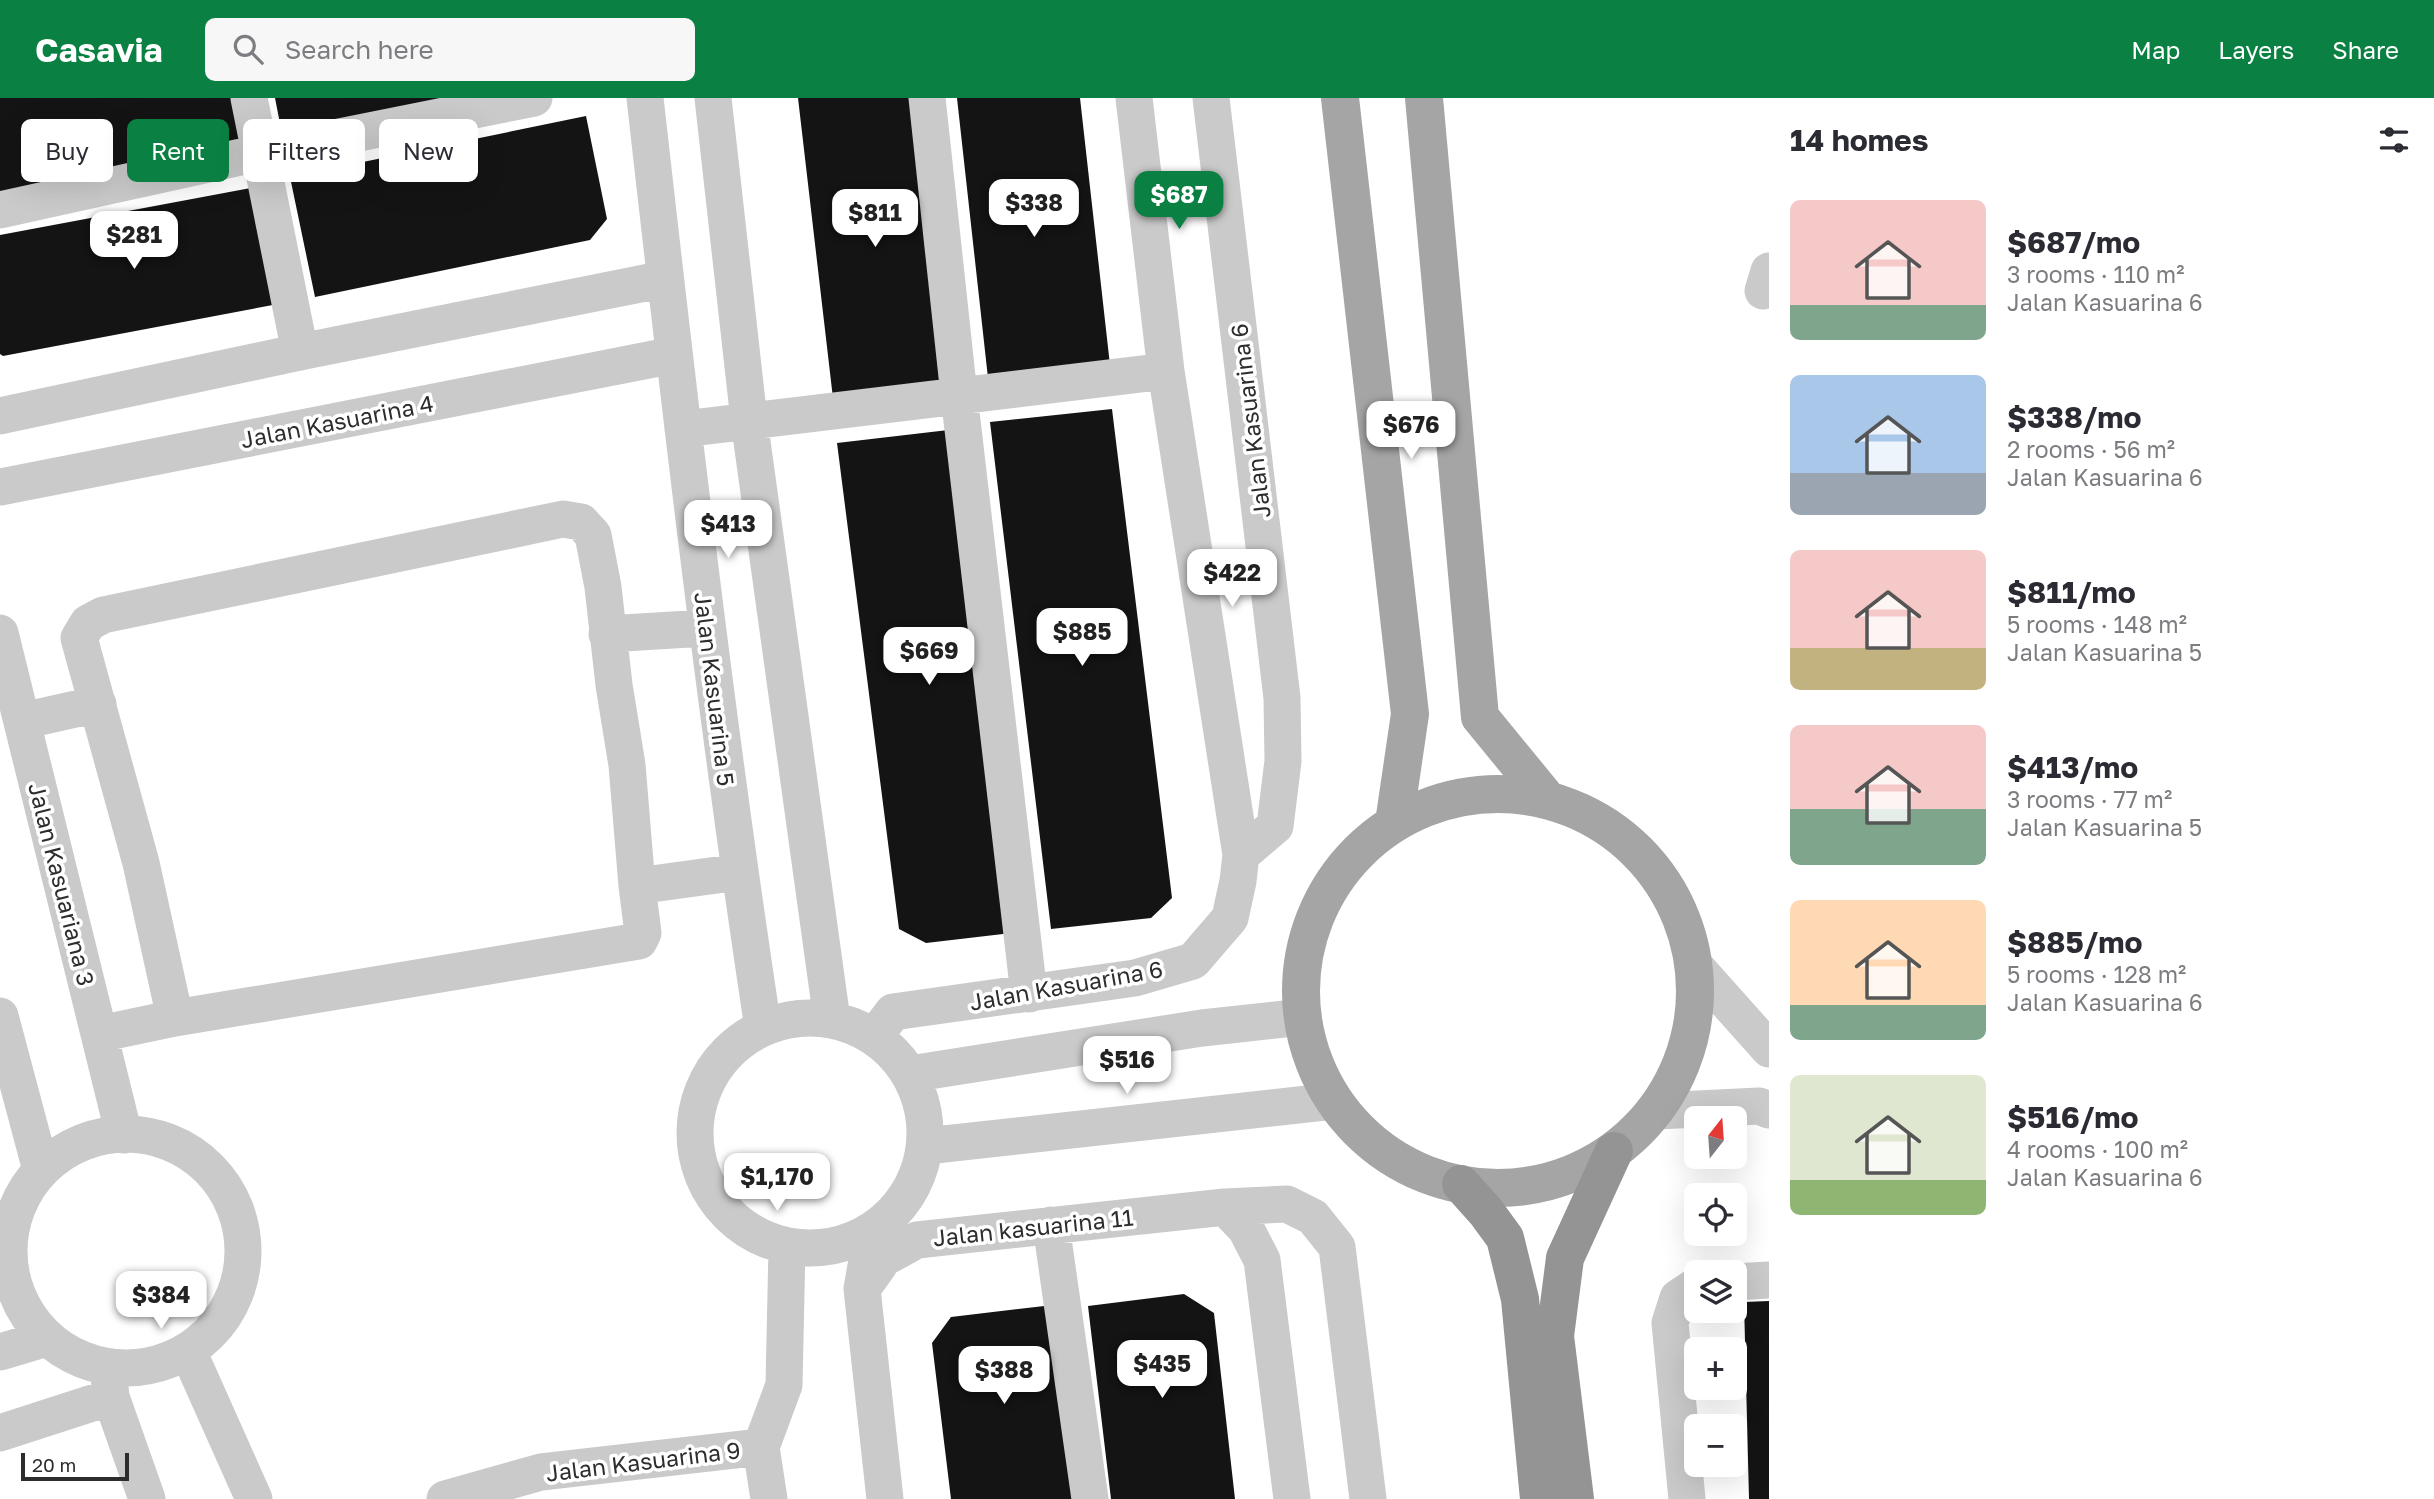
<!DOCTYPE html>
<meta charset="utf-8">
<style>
:root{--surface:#fff;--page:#f7f7f7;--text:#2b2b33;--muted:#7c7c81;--accent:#0b8043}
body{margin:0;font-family:"Golos Text",sans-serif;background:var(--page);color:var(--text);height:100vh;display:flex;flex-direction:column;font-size:26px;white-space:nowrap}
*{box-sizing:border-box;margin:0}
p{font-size:23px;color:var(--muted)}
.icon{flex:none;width:38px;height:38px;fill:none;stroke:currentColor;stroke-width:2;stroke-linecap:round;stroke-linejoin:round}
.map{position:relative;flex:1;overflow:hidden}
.drawer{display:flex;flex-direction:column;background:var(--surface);width:665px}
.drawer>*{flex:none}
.top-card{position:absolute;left:21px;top:21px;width:665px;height:63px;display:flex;gap:14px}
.needle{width:46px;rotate:17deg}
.controls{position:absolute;left:1684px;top:1008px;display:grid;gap:14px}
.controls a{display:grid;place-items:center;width:63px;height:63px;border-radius:10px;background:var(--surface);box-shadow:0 7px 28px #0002;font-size:35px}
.scale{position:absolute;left:21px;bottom:18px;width:108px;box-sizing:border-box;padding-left:7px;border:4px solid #2d2d2d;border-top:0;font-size:19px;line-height:24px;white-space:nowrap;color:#2d2d2d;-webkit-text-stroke:5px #fff;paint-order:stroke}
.price{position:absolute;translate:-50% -60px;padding:0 16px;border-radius:14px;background:#fff;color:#222;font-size:23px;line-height:46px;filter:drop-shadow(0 2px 4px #0008)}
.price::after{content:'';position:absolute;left:50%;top:42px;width:21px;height:16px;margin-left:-10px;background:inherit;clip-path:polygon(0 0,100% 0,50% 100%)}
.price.on{background:var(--accent);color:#fff}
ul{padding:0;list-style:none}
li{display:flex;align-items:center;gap:21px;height:175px;padding:0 21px}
li span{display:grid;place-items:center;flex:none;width:196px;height:140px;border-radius:10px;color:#555}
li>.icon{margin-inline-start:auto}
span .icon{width:84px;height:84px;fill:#fffc;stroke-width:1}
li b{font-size:30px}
h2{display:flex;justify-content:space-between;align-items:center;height:84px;padding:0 21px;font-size:30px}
.pill{padding:0 24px;border-radius:10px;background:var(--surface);box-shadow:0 7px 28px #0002;font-size:24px;line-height:63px}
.pill.on{background:var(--accent);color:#fff}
header{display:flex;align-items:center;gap:42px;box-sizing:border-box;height:98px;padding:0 35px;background:var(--accent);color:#fff}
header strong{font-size:33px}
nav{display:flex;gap:38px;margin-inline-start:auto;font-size:24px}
.search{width:490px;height:63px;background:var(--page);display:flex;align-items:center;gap:18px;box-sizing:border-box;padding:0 24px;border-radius:10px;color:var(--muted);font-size:26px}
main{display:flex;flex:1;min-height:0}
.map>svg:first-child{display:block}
.building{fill:#141414}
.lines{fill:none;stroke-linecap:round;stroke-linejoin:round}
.minor{stroke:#cacaca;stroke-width:37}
.major{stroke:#a5a5a5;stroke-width:38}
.highway{stroke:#949494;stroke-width:38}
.labels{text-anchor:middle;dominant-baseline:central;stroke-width:7;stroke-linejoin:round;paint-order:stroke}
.street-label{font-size:23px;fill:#2d2d2d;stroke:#fff}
</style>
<header>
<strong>Casavia</strong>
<div class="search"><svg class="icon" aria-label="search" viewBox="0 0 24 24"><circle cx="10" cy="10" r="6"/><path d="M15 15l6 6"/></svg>Search here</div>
<nav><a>Map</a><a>Layers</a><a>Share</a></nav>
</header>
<main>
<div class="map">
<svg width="1769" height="1401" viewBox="0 0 1769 1401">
<rect width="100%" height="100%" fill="#fff"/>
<path class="building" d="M 0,0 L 239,0 L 250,53 L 0,101 Z
M 275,0 L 498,0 L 283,41 Z
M 798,0 L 918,0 L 953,296 L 834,309 Z
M 957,0 L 1080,0 L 1111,276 L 989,289 Z
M 586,18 L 607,121 L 590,142 L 315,199 L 290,79 Z
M 256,89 L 278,206 L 3,258 L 0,256 L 0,137 Z
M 1112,311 L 1172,800 L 1151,820 L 1051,831 L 990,324 Z
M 957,331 L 1021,834 L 926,845 L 899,831 L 837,345 Z
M 1184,1196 L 1214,1215 L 1235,1401 L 1111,1401 L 1088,1208 Z
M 1769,1203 L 1769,1401 L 1749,1401 L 1744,1204 Z
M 1053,1207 L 1076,1401 L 951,1401 L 932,1245 L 951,1219 Z"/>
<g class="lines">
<path class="minor" d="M 249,0 L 300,254
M 645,0 C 680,311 716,621 763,930
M 713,0 L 749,322 L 832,922
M 927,0 L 959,297 L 1029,896
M 1211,0 L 1282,600 L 1283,663 L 1275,728 L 1241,757
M 0,112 L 259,55 L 534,0
M 1763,193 L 1769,173
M 0,318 L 300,254 L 665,181
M 683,331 L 1166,273
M 0,389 L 674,257
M 0,535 L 124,1037
M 607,536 L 706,530
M 22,623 L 98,606
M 637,788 L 739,774
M 1695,868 L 1769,951
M 0,918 L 41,1072
M695 1035a115 115 0 1 1 230 0a115 115 0 1 1-230 0Z
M 99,936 L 175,920 L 639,843 L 643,835 L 637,788 L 627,667 L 614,587 L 603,489 L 593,437 L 581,424 L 563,421 L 103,517 L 88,525 L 79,540 L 141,765 L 175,920
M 874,939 L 893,914 L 1135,880 L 1193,863 L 1230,820 L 1238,783 L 1241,757 L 1166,273 L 1134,0
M 910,976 L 1202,930 L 1302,919
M 1657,1013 L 1759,1008 L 1769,1012
M9 1153a117 117 0 1 1 234 0a117 117 0 1 1-234 0Z
M 926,1048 L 1334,1003
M 1225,1109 L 1246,1131 L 1262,1162 L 1292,1401
M 1051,1127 L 1090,1401
M 866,1168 L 862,1191 L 885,1401
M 1734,1184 L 1769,1182
M 862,1191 L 884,1160 L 917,1142 L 1225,1109 L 1287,1106 L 1313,1119 L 1337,1149 L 1368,1401
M 188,1253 L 254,1401
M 0,1254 L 47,1240
M 108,1269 L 111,1299 L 147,1401
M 0,1335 L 111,1299
M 445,1401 L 541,1374 L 761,1349
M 769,1401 L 761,1349 L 784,1287 L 787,1149
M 1687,1401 L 1670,1225 L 1678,1200 L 1696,1188"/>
<path class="major" d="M 1340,0 L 1410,616 L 1394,725
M 1424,0 L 1480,619 L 1548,702
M1301 893a197 197 0 1 1 394 0a197 197 0 1 1-394 0Z"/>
<path class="highway" d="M 1461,1086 L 1486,1114 L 1505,1140 L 1520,1201 L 1539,1401
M 1575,1401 L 1555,1238 L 1565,1160 L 1614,1053"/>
</g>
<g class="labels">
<g class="street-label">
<text transform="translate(337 323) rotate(-11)">Jalan Kasuarina 4</text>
<text transform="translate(1250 323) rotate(-97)">Jalan Kasuarina 6</text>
<text transform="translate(715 591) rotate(83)">Jalan Kasuarina 5</text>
<text transform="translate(62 786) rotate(76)">Jalan Kasuariana 3</text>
<text transform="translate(1066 887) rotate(-10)">Jalan Kasuarina 6</text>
<text transform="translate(1033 1129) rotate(-6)">Jalan kasuarina 11</text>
<text transform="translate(643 1363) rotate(-7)">Jalan Kasuarina 9</text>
</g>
</g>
</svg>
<div class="controls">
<a><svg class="needle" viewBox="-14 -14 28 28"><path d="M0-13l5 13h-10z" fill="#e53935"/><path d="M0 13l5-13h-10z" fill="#7c7c81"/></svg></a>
<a><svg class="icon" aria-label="locate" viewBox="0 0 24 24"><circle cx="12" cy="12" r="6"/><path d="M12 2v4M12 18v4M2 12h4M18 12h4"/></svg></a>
<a><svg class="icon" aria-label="layers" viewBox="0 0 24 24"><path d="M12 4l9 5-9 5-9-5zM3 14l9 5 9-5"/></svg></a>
<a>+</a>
<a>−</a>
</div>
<div class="scale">20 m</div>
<b class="price on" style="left:1179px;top:133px">$687</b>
<b class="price" style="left:1034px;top:141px">$338</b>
<b class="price" style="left:875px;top:151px">$811</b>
<b class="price" style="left:134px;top:173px">$281</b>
<b class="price" style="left:1411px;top:363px">$676</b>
<b class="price" style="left:728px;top:462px">$413</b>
<b class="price" style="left:1232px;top:511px">$422</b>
<b class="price" style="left:1082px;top:570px">$885</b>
<b class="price" style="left:929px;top:589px">$669</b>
<b class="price" style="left:1127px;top:998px">$516</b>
<b class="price" style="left:777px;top:1115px">$1,170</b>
<b class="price" style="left:161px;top:1233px">$384</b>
<b class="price" style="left:1162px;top:1302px">$435</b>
<b class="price" style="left:1004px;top:1308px">$388</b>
<div class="top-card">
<a class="pill">Buy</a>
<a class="pill on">Rent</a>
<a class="pill">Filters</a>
<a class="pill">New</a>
</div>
</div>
<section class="drawer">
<h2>14 homes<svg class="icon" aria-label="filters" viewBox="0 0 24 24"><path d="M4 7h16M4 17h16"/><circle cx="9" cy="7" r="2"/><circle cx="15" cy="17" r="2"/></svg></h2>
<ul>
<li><span style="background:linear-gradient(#f6c9c9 75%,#7fa58c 0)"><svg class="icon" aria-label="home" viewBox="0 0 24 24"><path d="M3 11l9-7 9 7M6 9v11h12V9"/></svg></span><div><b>$687/mo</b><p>3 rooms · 110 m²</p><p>Jalan Kasuarina 6</p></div></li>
<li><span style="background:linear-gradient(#a9c7e8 70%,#9aa5b1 0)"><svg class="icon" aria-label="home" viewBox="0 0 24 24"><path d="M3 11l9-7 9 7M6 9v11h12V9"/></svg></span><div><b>$338/mo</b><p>2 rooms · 56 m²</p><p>Jalan Kasuarina 6</p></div></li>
<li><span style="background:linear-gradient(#f6c9c9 70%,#c2b280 0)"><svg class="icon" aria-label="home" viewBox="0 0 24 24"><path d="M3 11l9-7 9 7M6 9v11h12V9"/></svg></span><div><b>$811/mo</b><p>5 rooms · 148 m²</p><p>Jalan Kasuarina 5</p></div></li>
<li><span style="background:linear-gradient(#f6c9c9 60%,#7fa58c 0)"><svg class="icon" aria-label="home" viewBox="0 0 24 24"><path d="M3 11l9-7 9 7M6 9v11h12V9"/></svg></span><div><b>$413/mo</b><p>3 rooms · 77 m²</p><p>Jalan Kasuarina 5</p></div></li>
<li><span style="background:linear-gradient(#ffd9b3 75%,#7fa58c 0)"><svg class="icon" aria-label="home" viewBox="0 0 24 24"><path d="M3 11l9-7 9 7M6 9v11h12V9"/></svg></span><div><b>$885/mo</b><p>5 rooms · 128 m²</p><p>Jalan Kasuarina 6</p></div></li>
<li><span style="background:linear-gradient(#dfe7d0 75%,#8fb573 0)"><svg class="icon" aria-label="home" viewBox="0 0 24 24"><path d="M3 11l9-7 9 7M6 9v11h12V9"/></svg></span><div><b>$516/mo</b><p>4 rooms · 100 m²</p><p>Jalan Kasuarina 6</p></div></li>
</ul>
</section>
</main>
